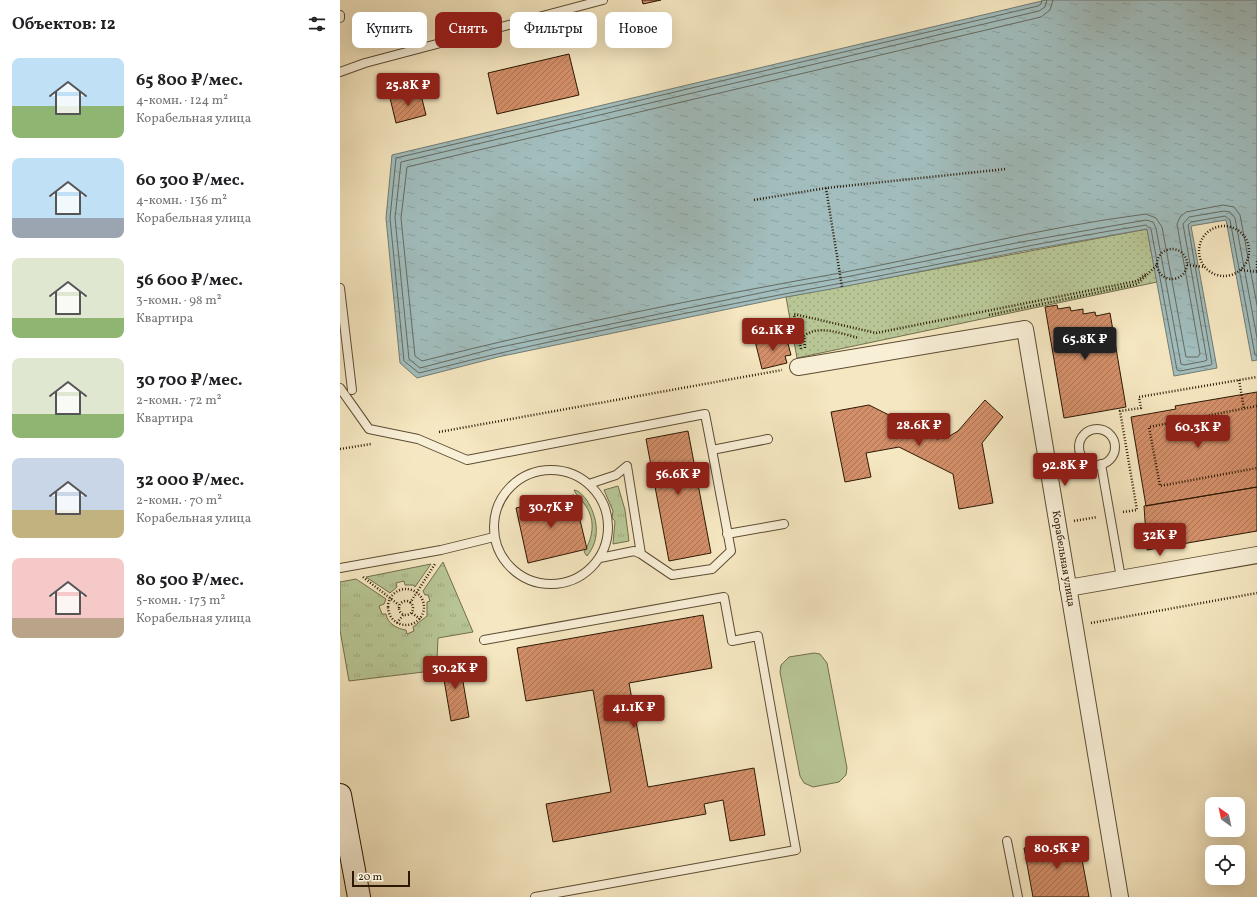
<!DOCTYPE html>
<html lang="ru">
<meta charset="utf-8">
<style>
:root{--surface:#fff;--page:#f2f2f2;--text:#202124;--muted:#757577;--accent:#8f2418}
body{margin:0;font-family:Vollkorn,serif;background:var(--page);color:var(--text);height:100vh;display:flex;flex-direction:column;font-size:15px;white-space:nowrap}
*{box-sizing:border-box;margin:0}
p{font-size:13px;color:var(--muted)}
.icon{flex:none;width:22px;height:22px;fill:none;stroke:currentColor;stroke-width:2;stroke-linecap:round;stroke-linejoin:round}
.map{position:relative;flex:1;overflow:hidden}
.details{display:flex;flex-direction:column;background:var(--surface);width:340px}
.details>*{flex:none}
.guide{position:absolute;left:12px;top:12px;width:380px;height:36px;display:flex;gap:8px}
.needle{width:26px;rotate:327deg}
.buttons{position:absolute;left:865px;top:797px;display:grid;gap:8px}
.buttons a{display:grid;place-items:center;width:40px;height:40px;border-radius:8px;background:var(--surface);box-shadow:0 4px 16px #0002;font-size:20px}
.scale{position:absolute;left:12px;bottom:10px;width:58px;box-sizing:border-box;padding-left:4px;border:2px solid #2c1802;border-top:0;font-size:11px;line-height:14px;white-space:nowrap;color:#2c1802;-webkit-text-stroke:3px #f8efd7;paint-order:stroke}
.price{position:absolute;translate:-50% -34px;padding:0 9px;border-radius:4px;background:var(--accent);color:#fff;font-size:13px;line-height:26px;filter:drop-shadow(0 1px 2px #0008)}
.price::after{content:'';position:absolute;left:50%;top:24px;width:12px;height:9px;margin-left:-6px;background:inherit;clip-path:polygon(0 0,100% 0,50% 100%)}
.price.on{background:#222;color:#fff}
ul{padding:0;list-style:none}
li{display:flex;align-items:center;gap:12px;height:100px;padding:0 12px}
li span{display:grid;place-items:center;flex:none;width:112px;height:80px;border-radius:8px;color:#555}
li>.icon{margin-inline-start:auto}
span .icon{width:48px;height:48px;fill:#fffc;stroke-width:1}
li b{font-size:17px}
h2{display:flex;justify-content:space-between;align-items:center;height:48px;padding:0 12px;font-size:17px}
.tag{padding:0 14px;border-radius:8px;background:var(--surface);box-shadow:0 4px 16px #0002;font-size:14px;line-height:36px}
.tag.on{background:var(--accent);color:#fff}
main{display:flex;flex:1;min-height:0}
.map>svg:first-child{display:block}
.grass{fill:url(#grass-tufts);stroke:#726f4c}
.park{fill:url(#park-dots);stroke:#726f4c}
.pitch{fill:#b8c695;stroke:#726f4c}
.water{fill:url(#water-ripples);stroke:#727b72}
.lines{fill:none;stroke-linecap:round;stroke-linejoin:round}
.shore{stroke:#666a60;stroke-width:1}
.building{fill:url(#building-hatch);stroke:#2c1802}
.lane-casing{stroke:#5e4c32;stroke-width:10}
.street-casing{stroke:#5e4c32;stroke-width:18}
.secondary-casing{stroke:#2c1802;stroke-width:24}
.path{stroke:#2c1802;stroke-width:2.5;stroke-dasharray:1 2;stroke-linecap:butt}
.lane{stroke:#f8efd7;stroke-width:8}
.street{stroke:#f8efd7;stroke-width:16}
.secondary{stroke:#f8efd7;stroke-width:22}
.labels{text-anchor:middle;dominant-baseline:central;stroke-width:3;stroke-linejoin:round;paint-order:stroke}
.street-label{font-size:11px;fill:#2c1802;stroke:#f8efd7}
</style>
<main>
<section class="details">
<h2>Объектов: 12<svg class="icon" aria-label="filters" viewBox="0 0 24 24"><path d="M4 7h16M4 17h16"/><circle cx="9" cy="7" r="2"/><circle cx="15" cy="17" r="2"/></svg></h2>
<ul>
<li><span style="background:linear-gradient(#bfe0f5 60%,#8fb573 0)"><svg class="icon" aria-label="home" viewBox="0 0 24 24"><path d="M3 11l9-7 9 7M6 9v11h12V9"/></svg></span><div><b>65 800 ₽/мес.</b><p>4-комн. · 124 m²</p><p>Корабельная улица</p></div></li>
<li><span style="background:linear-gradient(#bfe0f5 75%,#9aa5b1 0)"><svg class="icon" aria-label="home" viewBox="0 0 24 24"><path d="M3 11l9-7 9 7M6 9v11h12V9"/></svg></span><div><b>60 300 ₽/мес.</b><p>4-комн. · 136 m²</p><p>Корабельная улица</p></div></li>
<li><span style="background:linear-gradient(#dfe7d0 75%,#8fb573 0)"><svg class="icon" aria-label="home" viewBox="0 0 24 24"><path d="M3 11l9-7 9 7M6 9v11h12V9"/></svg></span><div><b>56 600 ₽/мес.</b><p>3-комн. · 98 m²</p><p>Квартира</p></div></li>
<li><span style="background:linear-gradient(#dfe7d0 70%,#8fb573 0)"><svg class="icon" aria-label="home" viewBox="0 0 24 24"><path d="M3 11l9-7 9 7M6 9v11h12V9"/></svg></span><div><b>30 700 ₽/мес.</b><p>2-комн. · 72 m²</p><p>Квартира</p></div></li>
<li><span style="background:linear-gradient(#c9d6e8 65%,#c2b280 0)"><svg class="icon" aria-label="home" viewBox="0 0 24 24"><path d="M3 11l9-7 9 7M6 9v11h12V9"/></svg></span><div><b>32 000 ₽/мес.</b><p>2-комн. · 70 m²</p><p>Корабельная улица</p></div></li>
<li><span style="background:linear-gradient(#f6c9c9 75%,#b9a48a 0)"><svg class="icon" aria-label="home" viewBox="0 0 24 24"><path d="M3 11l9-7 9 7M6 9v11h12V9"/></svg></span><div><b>80 500 ₽/мес.</b><p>5-комн. · 173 m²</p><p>Корабельная улица</p></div></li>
</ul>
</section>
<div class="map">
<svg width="917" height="897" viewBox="0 0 917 897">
<defs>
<pattern id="grass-tufts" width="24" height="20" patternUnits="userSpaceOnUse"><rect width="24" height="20" fill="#b8c695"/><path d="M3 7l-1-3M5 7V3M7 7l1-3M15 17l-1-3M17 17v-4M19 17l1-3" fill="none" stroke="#9ea97f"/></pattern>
<pattern id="park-dots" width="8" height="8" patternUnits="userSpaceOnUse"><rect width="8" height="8" fill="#b8c695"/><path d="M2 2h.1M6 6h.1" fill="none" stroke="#9ea97f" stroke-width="1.8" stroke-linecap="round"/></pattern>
<pattern id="water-ripples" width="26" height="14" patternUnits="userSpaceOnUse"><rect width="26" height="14" fill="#a1bdbd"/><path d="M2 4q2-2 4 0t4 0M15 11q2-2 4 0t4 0" fill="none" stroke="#8ba2a1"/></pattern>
<pattern id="building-hatch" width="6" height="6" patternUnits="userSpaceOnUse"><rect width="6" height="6" fill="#d38f69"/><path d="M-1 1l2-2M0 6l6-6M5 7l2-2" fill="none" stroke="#ab7454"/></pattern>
</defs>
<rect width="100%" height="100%" fill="#f5e7c1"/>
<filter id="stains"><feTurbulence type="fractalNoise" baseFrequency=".005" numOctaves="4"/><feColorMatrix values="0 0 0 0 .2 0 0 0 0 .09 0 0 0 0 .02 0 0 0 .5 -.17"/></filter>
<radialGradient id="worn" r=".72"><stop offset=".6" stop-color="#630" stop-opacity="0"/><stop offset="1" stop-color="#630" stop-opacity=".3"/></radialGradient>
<path class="grass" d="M 278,486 L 285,510 L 289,541 L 273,544 L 275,521 L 272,518 L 273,511 L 264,490 Z
M 234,490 C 240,491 242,495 246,499 C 258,517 261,539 247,556 L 244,552 C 254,536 256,518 243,502 C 240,498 236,495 234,490 Z
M 103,562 L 133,632 L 98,638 L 97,660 L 100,670 L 9,681 L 0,630 L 0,582 L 16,579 L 46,599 L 44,604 L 39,606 L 42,614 L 46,614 C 47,623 57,629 66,630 L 67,634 L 74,631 L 73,627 L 87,616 L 87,602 L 90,601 L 88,595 L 85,595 L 83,591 Z
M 91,564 L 75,587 L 73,585 L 65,585 L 64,581 L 56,583 L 57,587 L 50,593 L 26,577 Z"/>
<path class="park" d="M 807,229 L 817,282 L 457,358 L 446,297 Z"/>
<path class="pitch" d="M 474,653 L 480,654 L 487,663 L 507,768 L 506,775 L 499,782 L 473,787 L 464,783 L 460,776 L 440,672 L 441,665 L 449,657 Z"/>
<path class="water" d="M 706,0 L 917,0 L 917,360 L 912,361 L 886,220 L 851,226 L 877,368 L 834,376 L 807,229 L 683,251 L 502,287 L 446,297 L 158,357 L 77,378 L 60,363 L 46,218 L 52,155 Z"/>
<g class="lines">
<path class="shore" d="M 702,0 L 701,4 L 698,6 L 56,158 L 50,218 L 64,361 L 79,373 C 219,337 360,310 502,283 C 604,264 704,241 806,225 L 811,229 L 837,370 L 840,371 L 871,365 L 872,364 L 848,225 L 851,222 L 885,216 L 890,220 L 915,355 L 917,356
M 707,0 L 705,7 L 699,11 L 61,162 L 55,218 L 69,359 L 80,368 L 156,348 L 444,288 L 501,278 L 681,242 L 806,220 L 813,222 L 816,228 L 841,364 L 844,365 L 865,361 L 867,360 L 843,224 L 849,217 L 884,211 L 890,212 L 895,218 L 917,338
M 713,0 L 710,10 L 701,17 L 67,167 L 61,218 L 75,356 L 82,361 C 220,326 360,298 500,273 C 602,254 703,227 806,214 L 816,218 L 822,227 L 846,357 L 858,357 L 860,354 L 837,224 L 840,217 L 846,212 L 883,205 L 894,207 L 900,215 L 917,305"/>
</g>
<path class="building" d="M 302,0 L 321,0 L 303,4 Z
M 229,54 L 239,95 L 157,114 L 148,73 Z
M 80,91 L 86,115 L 56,123 L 50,98 Z
M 717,305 L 718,309 L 730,307 L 731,311 L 743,309 L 743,314 L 755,312 L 756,316 L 770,313 L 786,407 L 724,418 L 705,307 Z
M 441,335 L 442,341 L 447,340 L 451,355 L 445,356 L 447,363 L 422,369 L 415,341 Z
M 917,392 L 917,487 L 806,506 L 791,417 L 836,409 L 835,406 Z
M 645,400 L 663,417 L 642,443 L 653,503 L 619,509 L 613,474 L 559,447 L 526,453 L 531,477 L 505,482 L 491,412 L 529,405 L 597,439 L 608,437 L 618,431 Z
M 348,431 L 371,553 L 329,561 L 306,439 Z
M 917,487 L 917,531 L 807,550 L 804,506 Z
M 234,495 L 247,549 L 188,563 L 176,508 Z
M 363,615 L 372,668 L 289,683 L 308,787 L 414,768 L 425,835 L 390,841 L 383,800 L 364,804 L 366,814 L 213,842 L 206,804 L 271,792 L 253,690 L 186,701 L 177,648 Z
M 119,658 L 129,717 L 111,721 L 101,662 Z
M 738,838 L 749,897 L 693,897 L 684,848 Z"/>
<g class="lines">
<g class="lane-casing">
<path id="lane" d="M 0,15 L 0,18
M 0,72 L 25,63 L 263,0
M 0,288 L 12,390
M 0,388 L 29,429 L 78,439 L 127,460 L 365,414 L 372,450
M739 447a18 18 0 1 1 36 0a18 18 0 1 1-36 0Z
M 761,464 L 781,578
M154 527a57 57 0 1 1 114 0a57 57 0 1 1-114 0Z
M 249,484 L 276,475 L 287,466 L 301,554 L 332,575 L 372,569 L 391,551 L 372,450 L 428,439
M 387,534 L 444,524
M 260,558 L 294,551 L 301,554
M 0,568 L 101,550 L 154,537
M 144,640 L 384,597 L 392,641 L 418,636 L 456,850 L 195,897
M 667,841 L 678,897"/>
</g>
<g class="street-casing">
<g id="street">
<path id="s1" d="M 458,367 L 685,329 L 780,897"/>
<path d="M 728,588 L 917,555"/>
</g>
</g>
<g class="secondary-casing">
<path id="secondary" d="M 0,795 L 19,897"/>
</g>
<path class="path" d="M 486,188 L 502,287
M 414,200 L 486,188 L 666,169
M859 251a25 25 0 1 1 50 0a25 25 0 1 1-50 0Z
M817 264a15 15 0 1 1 30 0a15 15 0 1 1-30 0Z
M 917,261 L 917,271
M 847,265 L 864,267
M 901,270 L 917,272
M 649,315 L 797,284 L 817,265
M 465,348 L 464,336 C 478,324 502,334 519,338
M 461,349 L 454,314 L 536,333 L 797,281 L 807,273
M 899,380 L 904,409
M 917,406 L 809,427 L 820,486 L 917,468
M 99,432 L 442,370
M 0,449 L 31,444
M 783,512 L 797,510 L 780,411 L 801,408 L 799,397 L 917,377
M 734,521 L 757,517
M 23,577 L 59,605
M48 607a18 18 0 1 1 36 0a18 18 0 1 1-36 0Z
M59 608a7 7 0 1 1 14 0a7 7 0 1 1-14 0Z
M 70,603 L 95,564
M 72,613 L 80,619
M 57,623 L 63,615
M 751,623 L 917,593"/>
<use href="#lane" class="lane"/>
<use href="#street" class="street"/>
<use href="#secondary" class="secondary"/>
</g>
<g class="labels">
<g class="street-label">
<text stroke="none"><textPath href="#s1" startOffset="463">Корабельная улица</textPath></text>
</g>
</g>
<rect width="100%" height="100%" filter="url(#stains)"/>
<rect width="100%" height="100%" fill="url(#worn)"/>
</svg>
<div class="buttons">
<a><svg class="needle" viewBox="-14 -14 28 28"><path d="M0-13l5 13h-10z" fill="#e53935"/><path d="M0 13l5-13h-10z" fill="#757577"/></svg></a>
<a><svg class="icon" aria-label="locate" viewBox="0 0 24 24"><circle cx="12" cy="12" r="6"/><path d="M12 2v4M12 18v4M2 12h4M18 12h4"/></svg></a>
</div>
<div class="scale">20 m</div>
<b class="price" style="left:68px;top:107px">25.8K ₽</b>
<b class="price" style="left:433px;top:352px">62.1K ₽</b>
<b class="price on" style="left:745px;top:361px">65.8K ₽</b>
<b class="price" style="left:579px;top:447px">28.6K ₽</b>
<b class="price" style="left:858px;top:449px">60.3K ₽</b>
<b class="price" style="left:725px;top:487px">92.8K ₽</b>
<b class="price" style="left:338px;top:496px">56.6K ₽</b>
<b class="price" style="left:211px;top:529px">30.7K ₽</b>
<b class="price" style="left:820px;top:557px">32K ₽</b>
<b class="price" style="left:115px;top:690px">30.2K ₽</b>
<b class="price" style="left:294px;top:729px">41.1K ₽</b>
<b class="price" style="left:717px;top:870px">80.5K ₽</b>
<div class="guide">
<a class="tag">Купить</a>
<a class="tag on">Снять</a>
<a class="tag">Фильтры</a>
<a class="tag">Новое</a>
</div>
</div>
</main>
